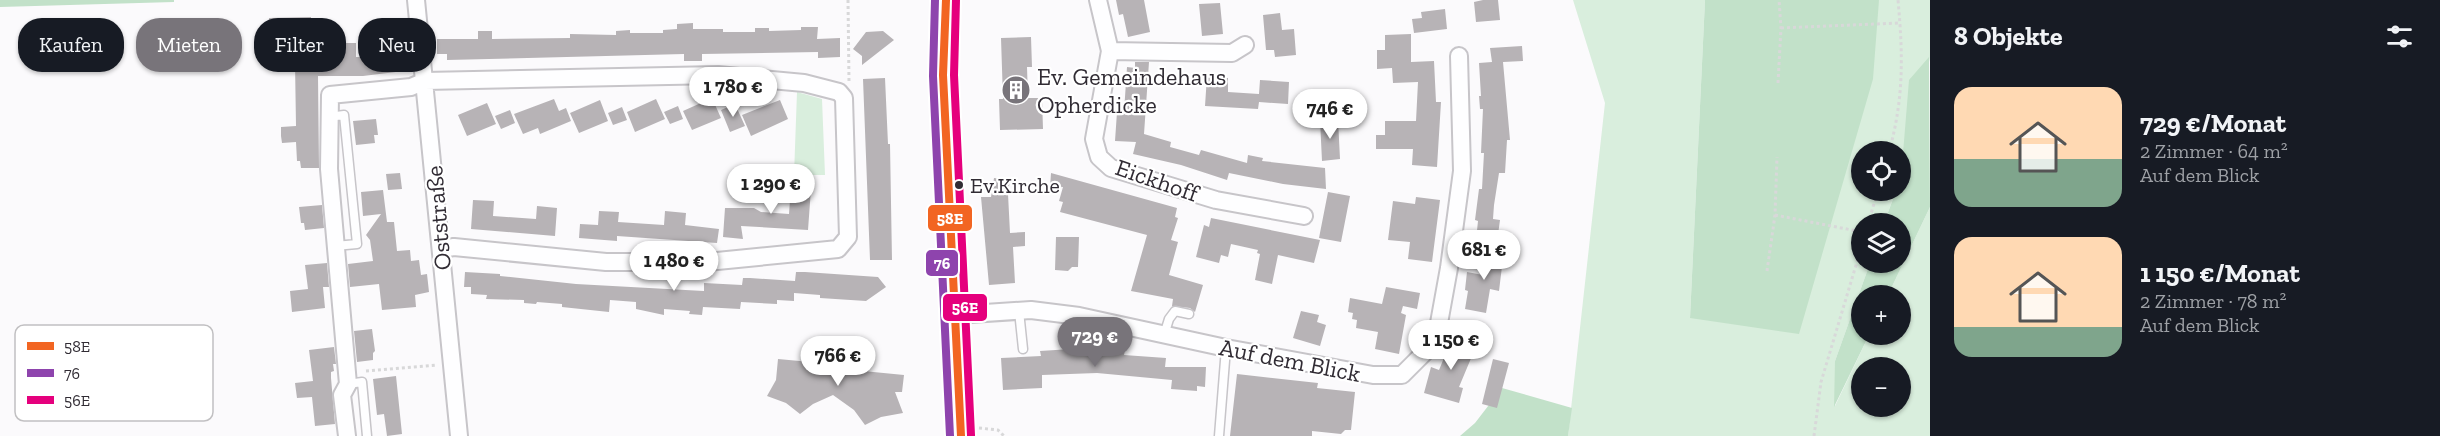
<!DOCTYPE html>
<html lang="de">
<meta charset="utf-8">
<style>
:root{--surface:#171b24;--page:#20242c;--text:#f1f3f6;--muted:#9ea1a6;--accent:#78747a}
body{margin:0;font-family:"Zilla Slab",serif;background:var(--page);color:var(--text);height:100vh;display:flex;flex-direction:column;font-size:22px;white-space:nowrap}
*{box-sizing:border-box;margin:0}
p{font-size:20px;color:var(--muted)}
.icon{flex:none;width:33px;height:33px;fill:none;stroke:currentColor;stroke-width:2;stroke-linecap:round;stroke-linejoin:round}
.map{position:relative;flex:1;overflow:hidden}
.drawer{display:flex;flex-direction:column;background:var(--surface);width:510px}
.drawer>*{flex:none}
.hud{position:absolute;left:18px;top:18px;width:570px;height:54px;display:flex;gap:12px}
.controls{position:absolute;left:1851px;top:141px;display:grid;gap:12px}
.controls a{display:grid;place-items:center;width:60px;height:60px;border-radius:50%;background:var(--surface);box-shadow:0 2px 4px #0004;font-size:30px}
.price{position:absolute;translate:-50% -51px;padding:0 14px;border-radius:21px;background:#fff;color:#222;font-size:20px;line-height:39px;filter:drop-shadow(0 2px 3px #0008)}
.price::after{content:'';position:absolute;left:50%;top:36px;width:18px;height:14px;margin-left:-9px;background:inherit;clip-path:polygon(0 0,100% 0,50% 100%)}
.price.on{background:var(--accent);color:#fff}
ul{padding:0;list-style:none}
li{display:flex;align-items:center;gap:18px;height:150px;padding:0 24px}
li span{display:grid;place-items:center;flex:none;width:168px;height:120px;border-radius:18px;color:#555}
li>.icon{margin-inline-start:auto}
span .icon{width:72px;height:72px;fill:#fffc;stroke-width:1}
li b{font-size:26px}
h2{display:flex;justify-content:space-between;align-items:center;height:72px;padding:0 24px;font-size:26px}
.chip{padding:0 21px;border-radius:24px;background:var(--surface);box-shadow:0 2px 4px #0004;font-size:21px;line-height:54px}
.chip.on{background:var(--accent);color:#fff}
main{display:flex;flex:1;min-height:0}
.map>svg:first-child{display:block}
.green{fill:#d9eedd;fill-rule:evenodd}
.forest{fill:#c2e1c9}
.building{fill:#b7b3b6}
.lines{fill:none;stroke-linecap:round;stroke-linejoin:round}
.lane-casing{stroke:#c7c5c9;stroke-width:11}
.street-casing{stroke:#c7c5c9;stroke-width:20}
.secondary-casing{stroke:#c7c5c9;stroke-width:27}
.path{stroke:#d8d8d9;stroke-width:3;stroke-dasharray:3 3;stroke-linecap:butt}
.lane{stroke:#fefeff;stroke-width:8}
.street{stroke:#fefeff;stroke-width:16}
.secondary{stroke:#f9f7f6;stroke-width:24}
.bus-1-casing{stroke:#fff;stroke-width:12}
.bus-2-casing{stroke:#fff;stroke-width:12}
.bus-3-casing{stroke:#fff;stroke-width:12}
.bus-1{stroke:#f26522;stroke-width:8}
.bus-2{stroke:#8e44ad;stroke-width:8}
.bus-3{stroke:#e5007d;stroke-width:8}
.bus-dot{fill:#312c34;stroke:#fff;stroke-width:2}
.labels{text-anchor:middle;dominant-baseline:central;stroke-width:4.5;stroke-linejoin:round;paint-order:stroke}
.bus-label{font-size:22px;fill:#312c34;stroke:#fff;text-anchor:start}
.poi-label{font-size:24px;fill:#312c34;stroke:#fff;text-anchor:start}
.street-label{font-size:24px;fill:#312c34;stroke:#fff}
.key{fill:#fff;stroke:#c1c0c2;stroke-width:1.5}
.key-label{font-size:16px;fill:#312c34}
.line-badge{stroke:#fff;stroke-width:2}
.badge-label{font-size:16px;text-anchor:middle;font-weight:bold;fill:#fff}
</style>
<main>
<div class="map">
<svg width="1930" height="436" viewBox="0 0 1930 436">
<rect width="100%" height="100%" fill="#fbfafc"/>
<path class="green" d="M 1573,0 L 1705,0 L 1690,318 L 1879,0 L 1930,0 L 1930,62 L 1930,58 L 1901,179 L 1900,152 L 1862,152 L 1862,190 L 1896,191 L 1884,223 L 1862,224 L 1862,262 L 1870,263 L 1835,361 L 1835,406 L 1869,335 L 1900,334 L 1900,296 L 1888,295 L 1930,207 L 1930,436 L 1568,436 L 1605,103 ZM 1862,368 L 1900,368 L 1900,406 L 1862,406 Z
M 797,92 L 822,99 L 825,175 L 794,175 Z"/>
<path class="forest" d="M 0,0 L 174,0 L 174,2 L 0,7 Z
M 1705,0 L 1879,0 L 1873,79 L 1799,334 L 1690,318 Z
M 1929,57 L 1930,207 L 1888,295 L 1862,296 L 1862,334 L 1869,335 L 1834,407 L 1835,361 L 1870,263 L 1900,262 L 1900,224 L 1884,223 L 1896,191 L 1900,190 L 1909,80 Z
M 1502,388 L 1572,408 L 1568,436 L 1460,436 L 1475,423 Z"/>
<path class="building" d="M 1116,0 L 1144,0 L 1150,32 L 1128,37 L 1123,14 L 1119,15 Z
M 1483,0 L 1498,0 L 1500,20 L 1476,22 L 1474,2 Z
M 1220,3 L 1223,34 L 1202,36 L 1199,4 Z
M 1445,9 L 1447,29 L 1414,33 L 1412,19 L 1422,18 L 1421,12 Z
M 1280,13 L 1282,30 L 1294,29 L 1296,55 L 1275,57 L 1274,50 L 1266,50 L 1263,15 Z
M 311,17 L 311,38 L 302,38 L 302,63 L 331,62 L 329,43 L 356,43 L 356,57 L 381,57 L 380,48 L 402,46 L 404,71 L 363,76 L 318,76 L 319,168 L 301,168 L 300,161 L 297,161 L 296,142 L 282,143 L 281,136 L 281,127 L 296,126 L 295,63 L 284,63 L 283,38 L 270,38 L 269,18 Z
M 693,23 L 693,29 L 723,29 L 723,32 L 755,32 L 755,28 L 769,28 L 769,31 L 801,30 L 801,27 L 818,27 L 817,39 L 840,38 L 840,57 L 818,58 L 818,52 L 702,54 L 702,61 L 684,61 L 684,54 L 447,60 L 447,54 L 437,54 L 437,39 L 478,39 L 478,31 L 492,31 L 492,39 L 570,38 L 570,34 L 616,35 L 616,31 L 630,30 L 630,33 L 663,33 L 663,30 L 677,29 L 677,24 Z
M 883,31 L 894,40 L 862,65 L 862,56 L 853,49 L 866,32 Z
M 1411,34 L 1411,62 L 1434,61 L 1436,102 L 1441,102 L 1437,167 L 1412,165 L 1413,149 L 1376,149 L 1376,135 L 1385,135 L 1385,121 L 1416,121 L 1418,82 L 1393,83 L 1392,68 L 1377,69 L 1377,50 L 1385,50 L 1385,35 Z
M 1031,37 L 1032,67 L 1027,67 L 1028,98 L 1042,98 L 1043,129 L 1000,130 L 999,99 L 1003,99 L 1001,38 Z
M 1522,46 L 1523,61 L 1503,62 L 1510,140 L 1507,140 L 1505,173 L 1499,173 L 1494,205 L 1493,219 L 1500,220 L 1497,242 L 1476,240 L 1478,221 L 1475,220 L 1479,189 L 1482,189 L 1484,153 L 1481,153 L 1483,109 L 1480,109 L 1479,96 L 1481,96 L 1479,63 L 1492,62 L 1490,48 Z
M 1135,62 L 1149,62 L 1144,134 L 1171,142 L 1170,147 L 1199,155 L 1201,150 L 1247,163 L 1248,155 L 1263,158 L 1262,161 L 1325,168 L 1326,189 L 1283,184 L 1229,173 L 1227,180 L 1181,165 L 1133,154 L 1136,142 L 1115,141 L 1117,112 L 1124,112 L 1127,67 L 1135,68 Z
M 1207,76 L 1228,78 L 1228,92 L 1259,94 L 1260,80 L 1289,82 L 1288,104 L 1259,102 L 1258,109 L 1205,106 Z
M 885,78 L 888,144 L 890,144 L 892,260 L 870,260 L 863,79 Z
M 712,98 L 721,118 L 692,130 L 683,111 Z
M 554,99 L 559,111 L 566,108 L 571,121 L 540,134 L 538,128 L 523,134 L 514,114 Z
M 656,99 L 665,119 L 635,132 L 627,112 Z
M 600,100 L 608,121 L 579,133 L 570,113 Z
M 780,100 L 788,119 L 751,136 L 742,115 Z
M 487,103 L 496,124 L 467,136 L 458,115 Z
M 735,104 L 745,126 L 730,132 L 721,110 Z
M 678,106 L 683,119 L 670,124 L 664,112 Z
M 622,107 L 627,120 L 613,125 L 608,113 Z
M 510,110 L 515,123 L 501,129 L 495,116 Z
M 376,119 L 378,135 L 374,135 L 375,143 L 356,145 L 353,121 Z
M 1338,119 L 1340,159 L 1322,161 L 1320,120 Z
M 400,173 L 402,189 L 388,190 L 386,174 Z
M 1051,173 L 1177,208 L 1175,217 L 1178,218 L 1171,240 L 1178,242 L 1169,275 L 1203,285 L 1195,312 L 1190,308 L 1172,306 L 1173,299 L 1131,291 L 1147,235 L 1060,212 L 1063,202 L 1059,201 L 1063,187 L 1050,188 Z
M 812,175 L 808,230 L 741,226 L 743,239 L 723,237 L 725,208 L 754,208 L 761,212 L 789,214 L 790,200 L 799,201 L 799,176 Z
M 994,178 L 1010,180 L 1008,194 L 1010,233 L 1025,232 L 1025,246 L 1013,247 L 1015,283 L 989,285 L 981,197 L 991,197 Z
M 383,190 L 387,222 L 394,222 L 397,251 L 410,250 L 411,261 L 419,260 L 421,275 L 427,274 L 429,292 L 415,295 L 416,307 L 382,310 L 379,284 L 350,287 L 348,264 L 373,261 L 370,240 L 366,235 L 381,214 L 363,216 L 361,192 Z
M 1328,192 L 1350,196 L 1341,242 L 1319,238 Z
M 1416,197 L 1440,200 L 1432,262 L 1408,259 L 1410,242 L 1388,240 L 1393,201 L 1415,204 Z
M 473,200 L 494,201 L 493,216 L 536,219 L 537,206 L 557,208 L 555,236 L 471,229 Z
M 322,205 L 324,228 L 305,230 L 304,223 L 301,223 L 299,207 Z
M 599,211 L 619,212 L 618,222 L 664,225 L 665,211 L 686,213 L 685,225 L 719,229 L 717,243 L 617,236 L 617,241 L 579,238 L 580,224 L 598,225 Z
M 1211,218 L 1320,240 L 1314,263 L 1278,255 L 1272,284 L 1255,280 L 1260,254 L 1257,253 L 1258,250 L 1231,244 L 1228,257 L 1221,255 L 1219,263 L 1196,257 L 1204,225 L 1209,227 Z
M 1056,237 L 1079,237 L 1078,267 L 1072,267 L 1068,271 L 1055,270 Z
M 1486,247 L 1504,250 L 1499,291 L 1490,289 L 1486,313 L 1465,309 L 1468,291 L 1465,290 L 1467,272 L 1483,275 Z
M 327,263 L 329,287 L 323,287 L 325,308 L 292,312 L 290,291 L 308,289 L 305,265 Z
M 465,272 L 500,274 L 500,276 L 576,284 L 704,291 L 704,283 L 742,285 L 743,278 L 750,278 L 795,281 L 796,272 L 805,272 L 878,277 L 886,287 L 866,301 L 820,298 L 820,295 L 794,293 L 794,301 L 777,300 L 777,304 L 741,302 L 740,309 L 703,307 L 702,315 L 689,314 L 690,311 L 664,309 L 664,315 L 636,309 L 636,302 L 610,300 L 609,312 L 562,307 L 562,304 L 537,302 L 536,304 L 524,303 L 524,300 L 486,299 L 487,295 L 471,294 L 471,287 L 464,287 Z
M 1386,287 L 1420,293 L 1417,309 L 1403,306 L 1401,313 L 1406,315 L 1399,354 L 1375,349 L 1378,332 L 1356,328 L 1357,320 L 1352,319 L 1353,313 L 1348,312 L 1350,298 L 1382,304 Z
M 1301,311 L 1319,315 L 1317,322 L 1326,325 L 1320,346 L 1293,338 Z
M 372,329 L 375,351 L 373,353 L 373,360 L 357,362 L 354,331 Z
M 1454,334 L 1477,344 L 1459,387 L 1463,388 L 1459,403 L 1424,393 L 1431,367 L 1439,370 Z
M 1071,345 L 1125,350 L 1124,355 L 1166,358 L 1165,367 L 1206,367 L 1205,387 L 1197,386 L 1197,391 L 1171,389 L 1172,380 L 1097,373 L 1042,375 L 1042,388 L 1003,390 L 1001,358 L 1041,356 L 1040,351 L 1071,349 Z
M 334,347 L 336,364 L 333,364 L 334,371 L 331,372 L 331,378 L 335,424 L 315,426 L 312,397 L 297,398 L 295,383 L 313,381 L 309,350 Z
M 822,356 L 855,360 L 853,370 L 904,375 L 902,392 L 895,392 L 903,413 L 881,417 L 865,425 L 854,410 L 833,395 L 813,404 L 800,414 L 786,403 L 767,396 L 776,380 L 778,359 L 821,363 Z
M 1493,359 L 1509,363 L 1497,408 L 1482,404 Z
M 1237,374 L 1318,383 L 1317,388 L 1355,392 L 1351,430 L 1345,430 L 1341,434 L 1312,431 L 1312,436 L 1230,436 Z
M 396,376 L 402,434 L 387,436 L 384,414 L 377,415 L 373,379 Z"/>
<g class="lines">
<g class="lane-casing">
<path id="lane" d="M 328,117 L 344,115 L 357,244 L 335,246
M 1019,311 L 1023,349
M 1164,335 L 1169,319 L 1175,311 L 1189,314
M 348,384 L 362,382 L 367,436
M 1219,436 L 1226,348"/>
</g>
<g class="street-casing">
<path id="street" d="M 416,0 L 459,436
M 1098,0 L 1110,51 L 1094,139 L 1099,157 L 1111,168 L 1216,200 L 1304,216
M 1110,51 L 1232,53 L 1245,45
M 955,315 L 1031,310 L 1079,316 L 1226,348 L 1373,375 L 1402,375 L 1427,350 L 1439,323 L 1449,268 L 1462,171 L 1459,56
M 347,436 L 342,395 L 348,384 L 329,169 L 330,95 L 411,87 L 425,81 L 718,75 L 804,83 L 839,92 L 844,98 L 848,237 L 838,249 L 707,262 L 606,262 L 454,247 L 441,249"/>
</g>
<g class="secondary-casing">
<path id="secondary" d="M 946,0 L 943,75 L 961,436"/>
</g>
<path class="path" d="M 848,0 L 849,82
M 1781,28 L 1900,23
M 1778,83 L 1781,28 L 1779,0
M 1889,152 C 1904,98 1903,55 1898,0
M 1775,215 L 1862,232
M 1868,224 L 1878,190
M 1767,271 L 1775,215 L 1777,157
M 366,371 L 437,365
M 979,428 L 998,430 L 1004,436
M 1814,436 L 1821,382 L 1862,245"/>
<use href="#lane" class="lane"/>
<use href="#street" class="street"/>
<use href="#secondary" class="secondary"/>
<g class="bus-1-casing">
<path id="bus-1" d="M 946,0 L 943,75 L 961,436"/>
</g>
<g class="bus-2-casing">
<path id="bus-2" d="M 935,0 L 933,76 L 950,436"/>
</g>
<g class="bus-3-casing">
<path id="bus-3" d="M 956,0 L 954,75 L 971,435"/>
</g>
<use href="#bus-1" class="bus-1"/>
<use href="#bus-2" class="bus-2"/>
<use href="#bus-3" class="bus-3"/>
</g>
<defs>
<g id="building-disc" transform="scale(1.5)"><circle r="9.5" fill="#78747a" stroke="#fff"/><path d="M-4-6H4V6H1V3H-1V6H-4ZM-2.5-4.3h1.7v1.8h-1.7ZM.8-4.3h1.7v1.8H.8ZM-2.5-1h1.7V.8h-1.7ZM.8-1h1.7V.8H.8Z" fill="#fff"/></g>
</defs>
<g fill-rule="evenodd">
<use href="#building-disc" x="1016" y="90"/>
</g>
<circle class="bus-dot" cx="959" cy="185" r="5"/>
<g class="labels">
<g class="bus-label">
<text x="970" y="185">Ev.Kirche</text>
</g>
<g class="poi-label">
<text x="1037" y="76">Ev. Gemeindehaus<tspan x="1037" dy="28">Opherdicke</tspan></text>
</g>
<g class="street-label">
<text transform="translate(1157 180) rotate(19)">Eickhoff</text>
<text transform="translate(438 218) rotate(-95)">Oststraße</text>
<text transform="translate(1290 360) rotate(11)">Auf dem Blick</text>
</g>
</g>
<rect x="15" y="325" width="198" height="96" rx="9" class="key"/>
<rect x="27" y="342" width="27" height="8" fill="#f26522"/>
<rect x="27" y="369" width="27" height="8" fill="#8e44ad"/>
<rect x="27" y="396" width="27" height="8" fill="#e5007d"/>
<g class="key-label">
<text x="64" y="352">58E</text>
<text x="64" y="379">76</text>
<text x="64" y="406">56E</text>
</g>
<g class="line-badge">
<rect x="927" y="204" width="46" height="28" rx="6" fill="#f26522"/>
<rect x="925" y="249" width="34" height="28" rx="6" fill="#8e44ad"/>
<rect x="942" y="293" width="46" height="29" rx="6" fill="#e5007d"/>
</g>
<g class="badge-label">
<text x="950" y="224">58E</text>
<text x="942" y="269">76</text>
<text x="965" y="313">56E</text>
</g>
</svg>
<div class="controls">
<a><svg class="icon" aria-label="locate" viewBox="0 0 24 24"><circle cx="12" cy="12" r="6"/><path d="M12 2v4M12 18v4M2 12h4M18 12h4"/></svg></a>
<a><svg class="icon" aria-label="layers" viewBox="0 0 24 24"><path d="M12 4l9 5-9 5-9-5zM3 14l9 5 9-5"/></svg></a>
<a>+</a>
<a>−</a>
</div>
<b class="price" style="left:733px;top:118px">1 780 €</b>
<b class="price" style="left:1330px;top:140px">746 €</b>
<b class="price" style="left:771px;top:215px">1 290 €</b>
<b class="price" style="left:1484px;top:281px">681 €</b>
<b class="price" style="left:674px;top:292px">1 480 €</b>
<b class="price on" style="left:1095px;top:368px">729 €</b>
<b class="price" style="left:1451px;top:371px">1 150 €</b>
<b class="price" style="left:838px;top:387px">766 €</b>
<div class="hud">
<a class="chip">Kaufen</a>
<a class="chip on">Mieten</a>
<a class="chip">Filter</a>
<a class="chip">Neu</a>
</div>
</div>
<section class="drawer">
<h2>8 Objekte<svg class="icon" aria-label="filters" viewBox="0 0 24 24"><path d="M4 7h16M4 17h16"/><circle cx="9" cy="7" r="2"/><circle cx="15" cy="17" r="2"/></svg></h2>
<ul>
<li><span style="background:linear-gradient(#ffd9b3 60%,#7fa58c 0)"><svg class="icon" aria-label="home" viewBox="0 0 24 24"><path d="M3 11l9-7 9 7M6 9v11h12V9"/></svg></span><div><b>729 €/Monat</b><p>2 Zimmer · 64 m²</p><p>Auf dem Blick</p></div></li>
<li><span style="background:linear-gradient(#ffd9b3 75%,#7fa58c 0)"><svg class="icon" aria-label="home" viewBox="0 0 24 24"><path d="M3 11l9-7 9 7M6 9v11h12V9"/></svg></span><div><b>1 150 €/Monat</b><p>2 Zimmer · 78 m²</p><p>Auf dem Blick</p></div></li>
</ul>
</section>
</main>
